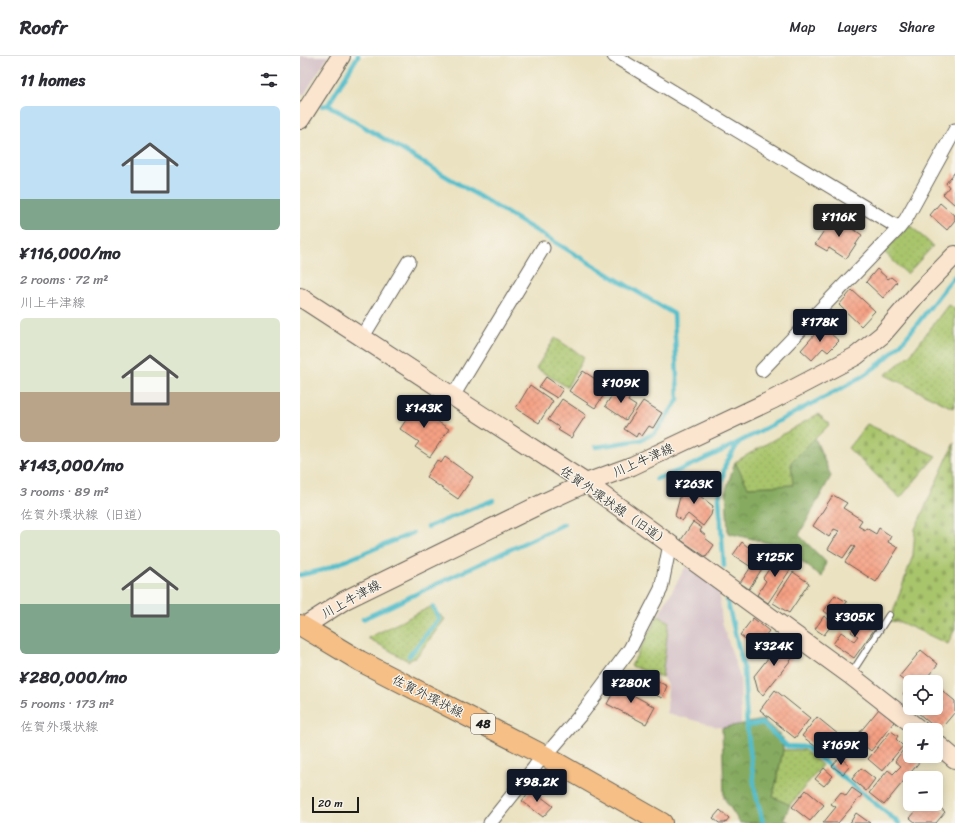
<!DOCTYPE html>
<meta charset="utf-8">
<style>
:root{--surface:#fff;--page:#f7f7f7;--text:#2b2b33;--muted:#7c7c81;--line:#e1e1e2;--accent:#111827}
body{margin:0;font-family:Sriracha,"Klee One",sans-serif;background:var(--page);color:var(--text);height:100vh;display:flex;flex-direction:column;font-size:15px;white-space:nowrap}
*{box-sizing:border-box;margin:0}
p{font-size:13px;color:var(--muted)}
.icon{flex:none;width:22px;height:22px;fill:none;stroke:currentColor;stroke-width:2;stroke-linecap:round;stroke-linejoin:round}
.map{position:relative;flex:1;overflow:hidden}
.drawer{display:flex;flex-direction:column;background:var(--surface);width:300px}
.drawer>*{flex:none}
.fabs{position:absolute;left:603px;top:619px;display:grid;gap:8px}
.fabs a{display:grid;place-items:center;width:40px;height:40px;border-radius:6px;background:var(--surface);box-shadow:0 2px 10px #0003;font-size:20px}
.scale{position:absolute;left:12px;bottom:10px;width:47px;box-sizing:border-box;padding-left:4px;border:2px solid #1c1c1c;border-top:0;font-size:11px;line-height:14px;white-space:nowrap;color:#1c1c1c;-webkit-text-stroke:3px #f7f3e8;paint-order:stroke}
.price{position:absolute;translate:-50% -34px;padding:0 9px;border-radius:4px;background:var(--accent);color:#fff;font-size:13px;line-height:26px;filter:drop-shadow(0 1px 2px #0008)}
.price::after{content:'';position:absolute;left:50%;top:24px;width:12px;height:9px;margin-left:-6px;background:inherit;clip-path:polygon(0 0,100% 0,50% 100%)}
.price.on{background:#222;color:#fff}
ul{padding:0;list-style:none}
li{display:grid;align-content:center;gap:8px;height:212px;padding:0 20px}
li span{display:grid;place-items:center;height:124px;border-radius:6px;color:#555}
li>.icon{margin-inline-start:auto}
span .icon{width:72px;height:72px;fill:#fffc;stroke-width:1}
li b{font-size:17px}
h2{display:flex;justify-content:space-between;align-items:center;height:48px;padding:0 20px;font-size:17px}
header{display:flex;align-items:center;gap:24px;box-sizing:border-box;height:56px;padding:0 20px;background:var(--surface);border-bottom:1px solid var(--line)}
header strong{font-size:19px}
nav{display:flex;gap:22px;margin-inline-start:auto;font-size:14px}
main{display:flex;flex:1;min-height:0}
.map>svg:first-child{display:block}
.industrial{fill:#d2bdc6}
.grass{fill:url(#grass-dots);stroke:#627044}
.forest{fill:url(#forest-crowns);stroke:#51633e}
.cemetery{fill:url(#cemetery-stones);stroke:#627044}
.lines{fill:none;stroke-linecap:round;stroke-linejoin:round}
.stream{stroke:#51bdcb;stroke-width:4.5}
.building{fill:url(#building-cross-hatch)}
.lane-casing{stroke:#646156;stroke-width:8}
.street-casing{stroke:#646156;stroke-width:15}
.secondary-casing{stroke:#646156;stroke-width:20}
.primary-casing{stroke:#646156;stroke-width:22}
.lane{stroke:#fff;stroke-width:6}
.street{stroke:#fff;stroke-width:13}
.secondary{stroke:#fbe5cf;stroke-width:18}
.primary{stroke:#f5bf86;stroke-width:20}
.labels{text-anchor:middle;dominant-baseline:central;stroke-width:3;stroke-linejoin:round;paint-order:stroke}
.shield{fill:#f7f3e8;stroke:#5e5c59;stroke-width:1}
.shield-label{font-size:12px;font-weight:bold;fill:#1c1c1c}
.street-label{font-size:13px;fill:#1c1c1c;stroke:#f7f3e8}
</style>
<header>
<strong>Roofr</strong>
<nav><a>Map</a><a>Layers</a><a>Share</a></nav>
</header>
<main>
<section class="drawer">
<h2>11 homes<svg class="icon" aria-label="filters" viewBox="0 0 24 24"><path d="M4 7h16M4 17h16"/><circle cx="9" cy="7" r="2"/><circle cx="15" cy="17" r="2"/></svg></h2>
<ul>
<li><span style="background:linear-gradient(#bfe0f5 75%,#7fa58c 0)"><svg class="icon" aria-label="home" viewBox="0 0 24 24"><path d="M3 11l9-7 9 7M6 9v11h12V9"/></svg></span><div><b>¥116,000/mo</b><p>2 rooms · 72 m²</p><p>川上牛津線</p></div></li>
<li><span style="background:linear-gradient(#dfe7d0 60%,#b9a48a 0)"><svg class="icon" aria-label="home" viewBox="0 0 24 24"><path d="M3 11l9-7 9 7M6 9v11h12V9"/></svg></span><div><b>¥143,000/mo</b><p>3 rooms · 89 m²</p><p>佐賀外環状線（旧道）</p></div></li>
<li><span style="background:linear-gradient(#dfe7d0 60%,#7fa58c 0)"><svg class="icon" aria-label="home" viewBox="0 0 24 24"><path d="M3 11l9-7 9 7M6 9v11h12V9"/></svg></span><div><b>¥280,000/mo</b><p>5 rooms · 173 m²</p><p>佐賀外環状線</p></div></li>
</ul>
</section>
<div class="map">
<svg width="655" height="767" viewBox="0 0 655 767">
<defs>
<pattern id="grass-dots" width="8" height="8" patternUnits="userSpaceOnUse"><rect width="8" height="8" fill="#a9c56c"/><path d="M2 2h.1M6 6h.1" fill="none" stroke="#91a95d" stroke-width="1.8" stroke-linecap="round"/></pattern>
<pattern id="forest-crowns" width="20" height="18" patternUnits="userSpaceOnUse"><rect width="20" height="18" fill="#86aa60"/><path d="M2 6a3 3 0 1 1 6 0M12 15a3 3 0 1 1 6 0" fill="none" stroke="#6d8a4e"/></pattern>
<pattern id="cemetery-stones" width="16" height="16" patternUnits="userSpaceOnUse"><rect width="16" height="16" fill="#a9c56c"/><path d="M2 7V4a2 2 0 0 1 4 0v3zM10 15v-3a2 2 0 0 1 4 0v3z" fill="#91a95d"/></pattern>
<pattern id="building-cross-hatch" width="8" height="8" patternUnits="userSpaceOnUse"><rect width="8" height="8" fill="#f5a083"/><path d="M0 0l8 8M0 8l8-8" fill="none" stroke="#d18971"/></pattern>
</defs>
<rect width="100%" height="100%" fill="#f7f3e8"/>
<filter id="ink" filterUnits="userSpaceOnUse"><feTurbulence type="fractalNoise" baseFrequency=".025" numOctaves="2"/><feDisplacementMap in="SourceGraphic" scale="8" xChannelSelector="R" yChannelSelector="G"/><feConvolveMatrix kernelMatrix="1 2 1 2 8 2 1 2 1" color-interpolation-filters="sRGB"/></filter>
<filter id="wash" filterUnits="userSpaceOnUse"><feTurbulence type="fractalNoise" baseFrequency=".012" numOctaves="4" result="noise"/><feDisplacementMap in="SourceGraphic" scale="16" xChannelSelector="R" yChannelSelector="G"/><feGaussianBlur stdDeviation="0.9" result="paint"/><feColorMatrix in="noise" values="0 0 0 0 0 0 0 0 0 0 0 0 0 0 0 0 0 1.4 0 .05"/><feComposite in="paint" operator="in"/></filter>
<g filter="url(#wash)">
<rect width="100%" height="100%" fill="#ebe2c1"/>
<path class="industrial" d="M 0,0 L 28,0 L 4,39 L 0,36 Z
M 386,510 L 419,533 L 422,566 L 440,622 L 441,668 L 422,672 L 367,657 L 368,628 L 362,621 L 369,565 L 358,560 Z"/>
<path class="grass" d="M 610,169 L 633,190 L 607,218 L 584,196 Z
M 648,249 L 655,252 L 655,346 L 653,352 L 585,319 L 610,299 Z
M 255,282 L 284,301 L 267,331 L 236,312 Z
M 518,358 L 530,368 L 491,406 L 494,429 L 448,431 L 435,406 Z
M 130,551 L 145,563 L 117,600 L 108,605 L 68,582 Z
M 358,560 L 369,565 L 362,621 L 331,610 Z
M 483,694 L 504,694 L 522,709 L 490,749 L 473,741 Z"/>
<path class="forest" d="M 515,382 L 531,420 L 499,479 L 526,506 L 522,521 L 481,490 L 428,477 L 426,434 L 435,406 L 448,431 L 493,429 L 491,406 Z
M 463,664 L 483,682 L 483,694 L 473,741 L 490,749 L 484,763 L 490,767 L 440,767 L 424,742 L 422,672 Z"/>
<path class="cemetery" d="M 567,368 L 636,400 L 600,442 L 548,392 Z
M 654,387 L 655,572 L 648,588 L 600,566 L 590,565 L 613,499 L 615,473 Z"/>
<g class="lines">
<path class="stream" d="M 28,49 L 374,258 L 378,344 L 355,377 L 340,384 L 296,391
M 22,50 L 28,49 L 58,0
M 356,423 C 405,406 450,380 496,356 C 523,341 553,329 578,309 C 609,285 629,249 655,220
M 128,471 L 193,444
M 424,510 L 419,442 L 425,409 L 439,386
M 0,519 L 23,514 L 113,477
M 427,544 L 444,614 L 447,670 L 455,735 L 463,767
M 63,563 L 264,468
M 109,600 L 139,563 L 133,551
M 447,670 L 462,667 L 487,690 L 506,691 L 599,767"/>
</g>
<g id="blocks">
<path class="building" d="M 655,116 L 655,149 L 643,138 L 649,131 L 646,127 Z
M 640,147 L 655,160 L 655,164 L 647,174 L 630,159 Z
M 534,160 L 562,179 L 546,203 L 529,192 L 527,195 L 515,188 Z
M 577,213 L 588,223 L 591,221 L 597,226 L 583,242 L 566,226 Z
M 552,234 L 575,255 L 561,270 L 539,249 Z
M 522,270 L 539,285 L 528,296 L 523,292 L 512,304 L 501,294 Z
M 283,315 L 297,324 L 294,328 L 306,336 L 295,352 L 269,335 Z
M 246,321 L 263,333 L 257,342 L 239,331 Z
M 230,329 L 253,345 L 239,367 L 216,352 Z
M 318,330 L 326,335 L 325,338 L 330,341 L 328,345 L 336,350 L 326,364 L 305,350 Z
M 262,343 L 286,359 L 271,382 L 258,374 L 260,372 L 248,364 Z
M 343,345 L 362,357 L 353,372 L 349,370 L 342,380 L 338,377 L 336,381 L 324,373 Z
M 118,346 L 133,357 L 131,361 L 149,373 L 130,401 L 115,391 L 119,386 L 100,373 Z
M 145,401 L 173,421 L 158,443 L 126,421 L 137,404 L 141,407 Z
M 393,425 L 405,434 L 400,440 L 413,450 L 411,459 L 403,470 L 388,458 L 382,465 L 375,460 L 380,441 Z
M 533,439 L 547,447 L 543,452 L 562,464 L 558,470 L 565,474 L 566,472 L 576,478 L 579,472 L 591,480 L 588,486 L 598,492 L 576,526 L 545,506 L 555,491 L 552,489 L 543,502 L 528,493 L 539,475 L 534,473 L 529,481 L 513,470 Z
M 393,466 L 402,472 L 400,475 L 406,480 L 405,482 L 414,489 L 406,501 L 381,484 Z
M 442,486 L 448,491 L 450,487 L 455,491 L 457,488 L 472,497 L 449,533 L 440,527 L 451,511 L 433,499 Z
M 479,498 L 494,508 L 468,547 L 457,539 L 466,525 L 463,522 Z
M 493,516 L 509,527 L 489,557 L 473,547 Z
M 535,539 L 547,546 L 535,563 L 524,555 Z
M 524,560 L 533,567 L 524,579 L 515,573 Z
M 561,561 L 576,571 L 554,602 L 533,588 L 541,576 L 554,585 L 558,580 L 551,576 Z
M 453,562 L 469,575 L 456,591 L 440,579 Z
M 480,587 L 489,594 L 492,590 L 498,595 L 463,639 L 458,635 L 454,620 Z
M 621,594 L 638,608 L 623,626 L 610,626 L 610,630 L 599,621 Z
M 351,622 L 367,630 L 362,642 L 345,634 Z
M 637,623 L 642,627 L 638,631 L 655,645 L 655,656 L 639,675 L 616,655 L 619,652 L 636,652 L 636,626 L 634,626 Z
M 318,627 L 332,635 L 331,638 L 355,651 L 346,668 L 307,648 Z
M 610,630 L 610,642 L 609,643 L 603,638 Z
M 475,634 L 510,662 L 495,682 L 460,654 Z
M 579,653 L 594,666 L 571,695 L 555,682 Z
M 517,661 L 544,683 L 530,702 L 502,680 Z
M 591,675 L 598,680 L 596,683 L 603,690 L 582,715 L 568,703 Z
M 603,694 L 611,701 L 616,700 L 621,704 L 584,749 L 569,737 L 588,714 L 593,718 L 601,710 L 595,705 Z
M 540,701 L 550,710 L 543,718 L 532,710 Z
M 524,712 L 533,720 L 524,730 L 515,723 Z
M 561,712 L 575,723 L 566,735 L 552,723 Z
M 552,732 L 562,739 L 538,767 L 523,767 L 536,751 L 531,748 L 541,736 L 546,740 Z
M 231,733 L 253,750 L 243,761 L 222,745 Z
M 506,734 L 524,749 L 510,765 L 492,751 Z
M 622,748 L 636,748 L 645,756 L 636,767 L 616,767 L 610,762 Z
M 420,754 L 429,762 L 425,767 L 419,767 L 413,762 Z
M 556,757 L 570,767 L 550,767 Z"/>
</g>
</g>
<g filter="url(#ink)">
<use href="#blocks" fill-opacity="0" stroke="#646156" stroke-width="1"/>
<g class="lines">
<g class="lane-casing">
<path id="lane" d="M 551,618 L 589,559"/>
</g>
<g class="street-casing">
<path id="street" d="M 314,0 L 599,172
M 62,282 L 109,205
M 462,314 L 599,172 L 606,163 L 655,74
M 153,340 L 243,192
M 190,767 L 234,712 L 243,699 L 253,691 L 283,656 L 330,593 L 361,533 L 370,488"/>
</g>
<g class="secondary-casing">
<path id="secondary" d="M 0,64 L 41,0
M 0,241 L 286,427 L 550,619 L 620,674
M 3,571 L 45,544 L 243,447 L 286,427 L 332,410 L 474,343 L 556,300 L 582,279 L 618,237 L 655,199
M 636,687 L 655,703"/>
</g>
<g class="primary-casing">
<path id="primary" d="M 0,569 L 60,605 L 243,699 L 362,767"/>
</g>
<use href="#lane" class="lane"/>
<use href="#street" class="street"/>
<use href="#secondary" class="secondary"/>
<use href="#primary" class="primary"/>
</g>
</g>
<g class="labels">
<rect class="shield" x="171" y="658" width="24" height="20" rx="3"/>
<g class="shield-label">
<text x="183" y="668">48</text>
</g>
<g class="street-label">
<text transform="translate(343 404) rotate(-24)">川上牛津線</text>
<text transform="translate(315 450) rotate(35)">佐賀外環状線（旧道）</text>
<text transform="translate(51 543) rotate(-29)">川上牛津線</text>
<text transform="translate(128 640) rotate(27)">佐賀外環状線</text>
</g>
</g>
</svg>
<div class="fabs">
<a><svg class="icon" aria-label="locate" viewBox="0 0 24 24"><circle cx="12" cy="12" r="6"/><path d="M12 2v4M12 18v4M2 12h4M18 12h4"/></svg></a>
<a>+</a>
<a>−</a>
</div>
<div class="scale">20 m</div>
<b class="price on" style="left:539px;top:182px">¥116K</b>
<b class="price" style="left:520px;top:287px">¥178K</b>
<b class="price" style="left:321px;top:348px">¥109K</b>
<b class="price" style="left:124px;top:373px">¥143K</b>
<b class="price" style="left:394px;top:449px">¥263K</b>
<b class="price" style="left:475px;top:522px">¥125K</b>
<b class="price" style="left:555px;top:582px">¥305K</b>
<b class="price" style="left:474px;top:611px">¥324K</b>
<b class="price" style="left:331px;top:648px">¥280K</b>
<b class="price" style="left:541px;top:710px">¥169K</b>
<b class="price" style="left:237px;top:747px">¥98.2K</b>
</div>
</main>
